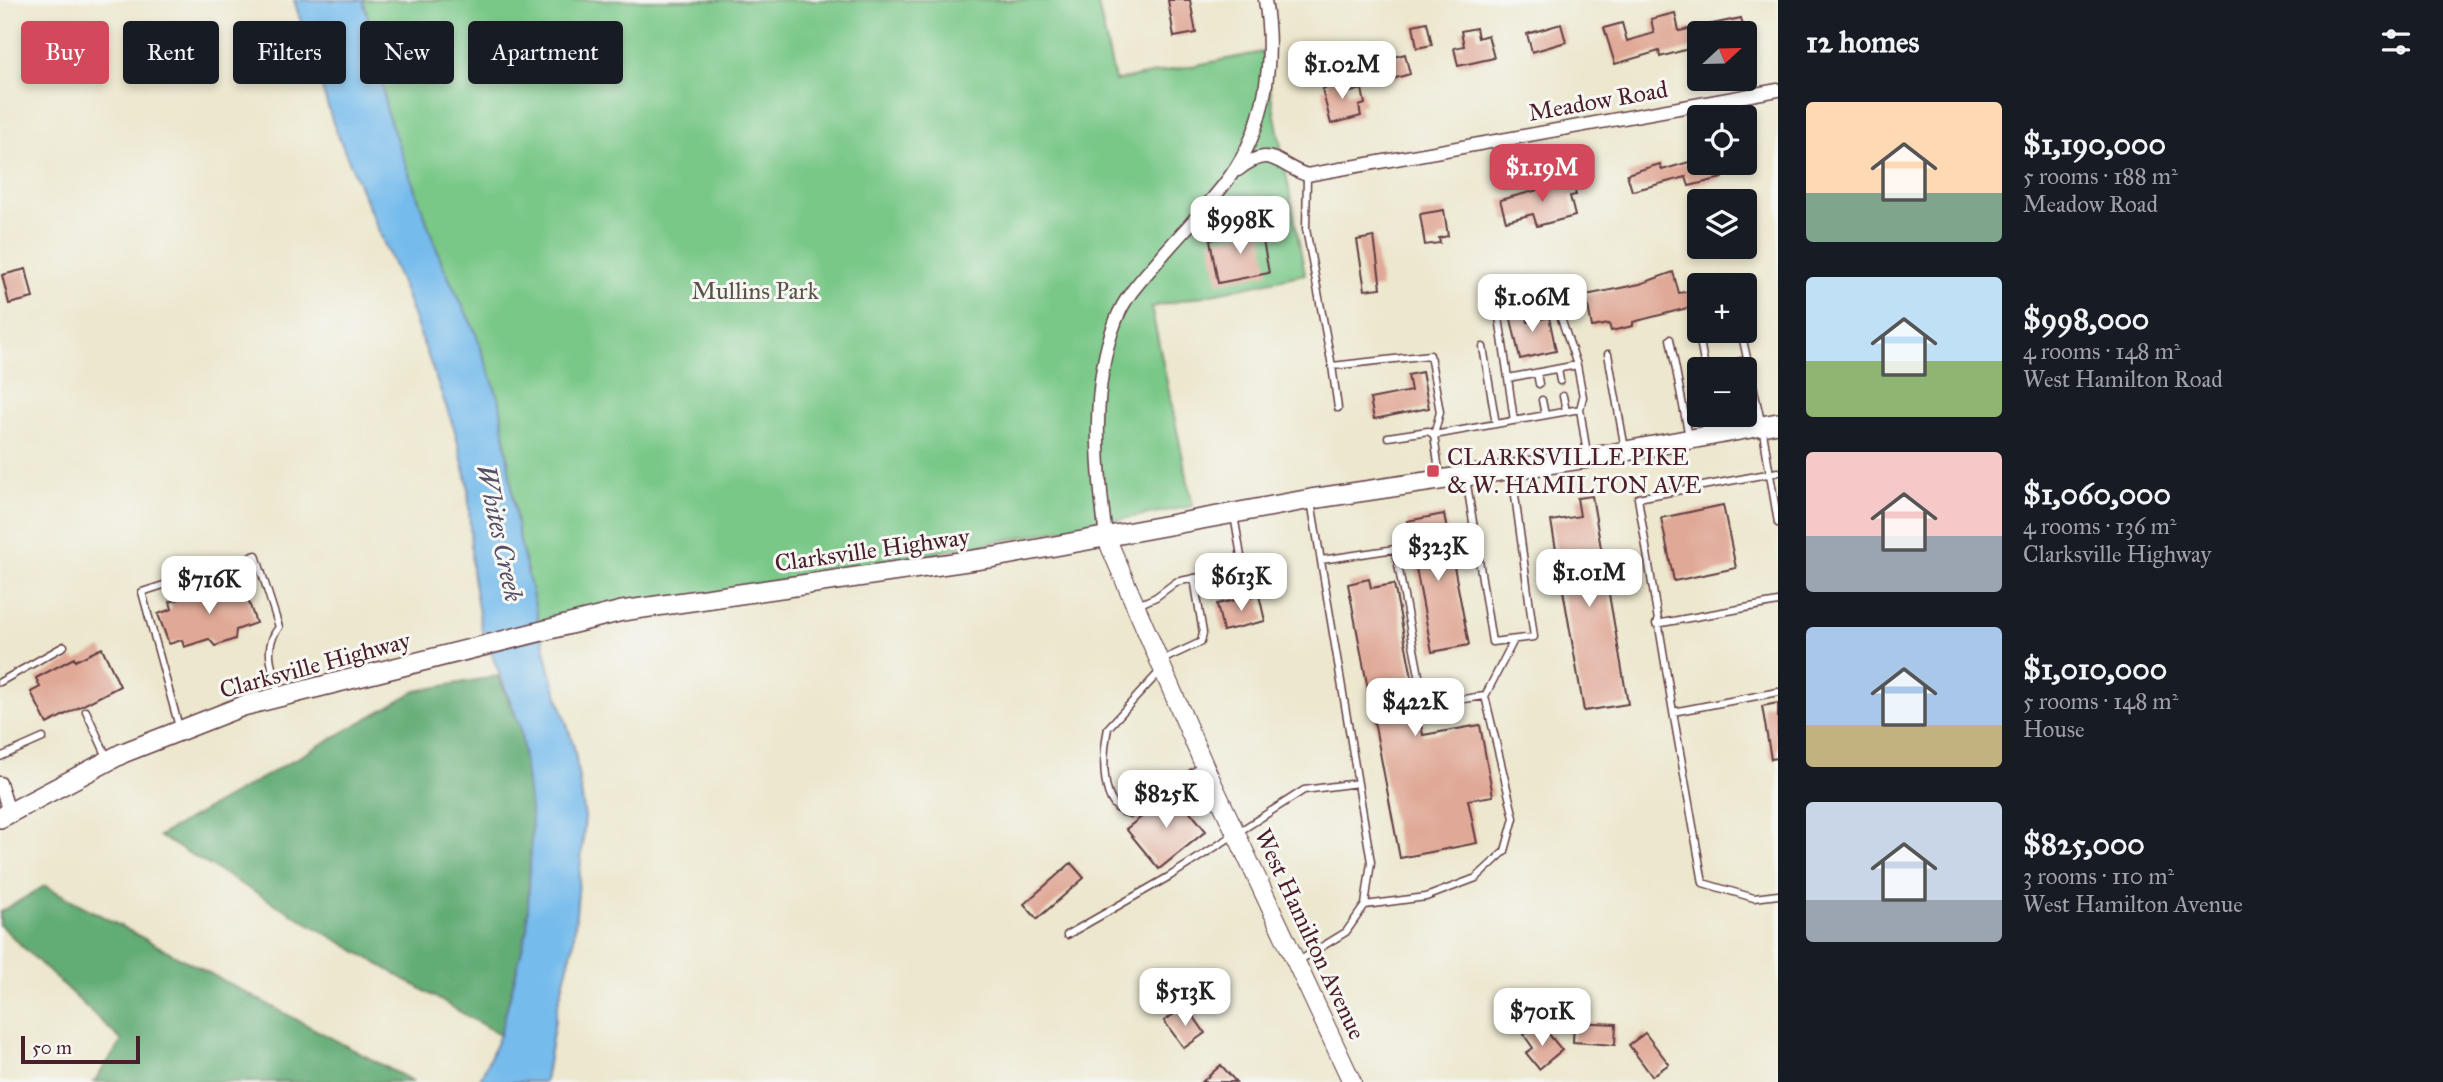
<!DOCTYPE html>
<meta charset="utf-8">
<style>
:root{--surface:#171b24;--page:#242831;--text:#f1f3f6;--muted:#9ea1a6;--accent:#d1495b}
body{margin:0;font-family:"IM FELL Great Primer",serif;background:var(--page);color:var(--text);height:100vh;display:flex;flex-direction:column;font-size:26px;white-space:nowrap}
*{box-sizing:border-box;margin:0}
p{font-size:23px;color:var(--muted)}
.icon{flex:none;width:38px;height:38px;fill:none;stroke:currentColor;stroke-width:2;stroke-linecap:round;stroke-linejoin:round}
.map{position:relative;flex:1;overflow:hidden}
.sheet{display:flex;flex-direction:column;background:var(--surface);width:665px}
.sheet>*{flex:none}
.banner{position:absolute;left:21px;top:21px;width:665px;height:63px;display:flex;gap:14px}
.needle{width:46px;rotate:68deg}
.fabs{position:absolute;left:1687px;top:21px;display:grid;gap:14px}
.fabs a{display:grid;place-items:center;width:70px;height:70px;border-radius:7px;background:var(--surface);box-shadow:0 4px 10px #0003;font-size:35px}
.scale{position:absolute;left:21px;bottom:18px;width:119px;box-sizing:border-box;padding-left:7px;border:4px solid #4a1f2b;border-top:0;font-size:19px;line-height:24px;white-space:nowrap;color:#4a1f2b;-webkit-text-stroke:5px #f6f6f2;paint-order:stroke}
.price{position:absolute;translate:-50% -60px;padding:0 16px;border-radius:14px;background:#fff;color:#222;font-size:23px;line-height:46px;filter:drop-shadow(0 2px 4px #0008)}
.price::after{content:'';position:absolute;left:50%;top:42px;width:21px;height:16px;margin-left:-10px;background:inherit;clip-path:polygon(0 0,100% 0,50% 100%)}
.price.selected{background:var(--accent);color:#fff}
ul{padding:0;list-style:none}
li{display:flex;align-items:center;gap:21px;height:175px;padding:0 28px}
li span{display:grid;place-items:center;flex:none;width:196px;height:140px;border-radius:7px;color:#555}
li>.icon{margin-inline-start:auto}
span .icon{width:84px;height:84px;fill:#fffc;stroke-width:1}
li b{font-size:30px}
h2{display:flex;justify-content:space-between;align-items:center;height:84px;padding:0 28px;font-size:30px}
.tag{padding:0 24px;border-radius:7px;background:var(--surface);box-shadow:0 4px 10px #0003;font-size:24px;line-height:63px}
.tag.selected{background:var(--accent);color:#fff}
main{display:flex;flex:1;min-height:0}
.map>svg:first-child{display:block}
.green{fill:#79c888;stroke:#62745a;stroke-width:2}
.forest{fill:#62ac74;stroke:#566650;stroke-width:2}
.water{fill:#75bbec;stroke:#606d8c;stroke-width:2}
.building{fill:#e0a896}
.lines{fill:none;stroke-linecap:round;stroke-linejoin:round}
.lane-casing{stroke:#623d43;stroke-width:9}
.street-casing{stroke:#623d43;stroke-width:15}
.secondary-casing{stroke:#623d43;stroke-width:20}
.primary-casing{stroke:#623d43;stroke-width:22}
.lane{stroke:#fff;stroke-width:6}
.street{stroke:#fff;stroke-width:12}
.secondary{stroke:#fff;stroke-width:18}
.primary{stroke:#fff;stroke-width:19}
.poi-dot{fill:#d1495b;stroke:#f6f6f2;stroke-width:2.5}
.labels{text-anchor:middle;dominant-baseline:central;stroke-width:6;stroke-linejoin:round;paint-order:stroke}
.street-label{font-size:24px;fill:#4a1f2b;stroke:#f6f6f2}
.park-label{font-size:24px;fill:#585247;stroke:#f6f6f2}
.poi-label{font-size:24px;fill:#4a1f2b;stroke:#f6f6f2;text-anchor:start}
.water-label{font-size:26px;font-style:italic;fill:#574e65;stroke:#f6f6f2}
</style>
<main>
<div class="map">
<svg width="1778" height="1082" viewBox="0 0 1778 1082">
<rect width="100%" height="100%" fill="#f6f6f2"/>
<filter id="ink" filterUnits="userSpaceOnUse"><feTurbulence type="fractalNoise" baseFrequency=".0143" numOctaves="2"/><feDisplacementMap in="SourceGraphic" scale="14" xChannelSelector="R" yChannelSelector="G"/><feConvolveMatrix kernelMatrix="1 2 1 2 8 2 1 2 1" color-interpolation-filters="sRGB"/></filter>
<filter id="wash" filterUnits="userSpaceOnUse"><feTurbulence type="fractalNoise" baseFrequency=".00686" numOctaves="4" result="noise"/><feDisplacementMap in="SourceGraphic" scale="28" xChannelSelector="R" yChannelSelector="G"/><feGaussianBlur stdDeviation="1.57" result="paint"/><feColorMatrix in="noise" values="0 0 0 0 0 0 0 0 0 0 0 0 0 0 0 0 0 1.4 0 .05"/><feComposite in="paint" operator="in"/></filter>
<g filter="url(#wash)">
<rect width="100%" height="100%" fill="#ece7cd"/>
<path class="green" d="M 341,0 L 1097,0 L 1115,81 L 1263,52 L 1305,274 L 1151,307 L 1193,506 L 529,627 Z"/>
<path class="forest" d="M 498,676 L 520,726 L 532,823 L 527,930 L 500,1035 L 159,836 L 416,691 Z
M 45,886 L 414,1082 L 94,1082 L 122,1041 L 0,925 L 0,912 Z"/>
<path class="water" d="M 294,0 L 363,0 L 374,36 L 387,113 L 443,266 L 475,331 L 500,403 L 518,532 L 550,671 L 574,747 L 585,817 L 573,946 L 557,1008 L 545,1082 L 479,1082 L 500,1035 L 527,930 L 532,823 L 520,726 L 481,627 L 472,570 L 468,484 L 455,431 L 404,290 L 334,126 Z"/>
<g id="blocks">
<path class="building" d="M 1168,0 L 1190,0 L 1196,33 L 1174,37 Z
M 1675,13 L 1679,31 L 1741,18 L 1745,33 L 1699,33 L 1699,46 L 1660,57 L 1659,51 L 1615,64 L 1604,28 L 1622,23 L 1627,41 L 1654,33 L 1651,19 Z
M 1427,22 L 1432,45 L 1417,48 L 1413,25 Z
M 1561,24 L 1566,42 L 1532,52 L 1527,34 Z
M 1476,28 L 1478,38 L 1488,35 L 1494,58 L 1458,66 L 1454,48 L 1464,46 L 1461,31 Z
M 1405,54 L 1410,74 L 1385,81 L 1379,61 Z
M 1343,75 L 1347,93 L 1362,89 L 1365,104 L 1359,106 L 1361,116 L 1331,124 L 1322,89 L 1329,87 L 1327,80 Z
M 1699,159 L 1699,163 L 1717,163 L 1722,178 L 1689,186 L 1686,177 L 1632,191 L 1627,174 L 1660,164 L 1662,170 Z
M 1572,181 L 1576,195 L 1570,196 L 1575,216 L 1537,226 L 1533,214 L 1506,221 L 1500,200 Z
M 1444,210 L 1448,236 L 1439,238 L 1440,243 L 1425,245 L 1420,214 Z
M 1261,230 L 1269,273 L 1218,283 L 1210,240 Z
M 1374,237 L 1381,288 L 1365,290 L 1357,240 Z
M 26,269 L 33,298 L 9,304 L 2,275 Z
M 1673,272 L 1679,293 L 1699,290 L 1699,305 L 1633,322 L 1633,326 L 1611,331 L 1609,324 L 1592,327 L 1586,295 L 1640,284 Z
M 1525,306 L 1528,322 L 1549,317 L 1556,351 L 1520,359 L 1509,310 Z
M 1422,372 L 1429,408 L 1374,419 L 1370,399 L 1411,391 L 1408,375 Z
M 1592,496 L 1628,704 L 1584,711 L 1551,521 L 1580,516 L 1577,498 Z
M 1723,505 L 1736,568 L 1674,581 L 1661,518 Z
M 1444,514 L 1469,645 L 1432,652 L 1407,521 Z
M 241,579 L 256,623 L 236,630 L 235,639 L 215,646 L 209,639 L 184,647 L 182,640 L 169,644 L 158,614 L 172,609 L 170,602 Z
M 1369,579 L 1371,588 L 1394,584 L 1423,735 L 1480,725 L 1493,796 L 1468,800 L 1477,843 L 1400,858 L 1348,584 Z
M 1259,595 L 1265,621 L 1223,631 L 1217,604 Z
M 102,648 L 120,686 L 47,724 L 31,692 L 40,687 L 36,678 L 74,658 L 75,661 Z
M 1778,703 L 1778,758 L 1771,759 L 1762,706 Z
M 1174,792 L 1206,831 L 1159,869 L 1126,829 Z
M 1071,863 L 1084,878 L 1037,919 L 1024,904 Z
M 1183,1008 L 1188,1017 L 1192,1014 L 1205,1033 L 1184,1048 L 1164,1021 Z
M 1574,1022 L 1616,1024 L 1615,1045 L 1573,1042 Z
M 1534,1027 L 1542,1038 L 1548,1033 L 1562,1050 L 1539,1069 L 1526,1053 L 1533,1048 L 1524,1035 Z
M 1645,1033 L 1669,1064 L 1652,1076 L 1629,1045 Z
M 1221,1065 L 1236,1082 L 1202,1082 Z"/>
</g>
</g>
<g filter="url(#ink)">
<use href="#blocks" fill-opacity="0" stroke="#623d43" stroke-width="2"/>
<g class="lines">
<g class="lane-casing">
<path id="lane" d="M 1307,175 L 1306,229 L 1332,366
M 1670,339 L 1689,437
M 1483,347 L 1496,424
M 1608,354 L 1625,449
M 1747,360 L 1705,369 L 1700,340 L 1741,331 L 1762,426 L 1778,523
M 1558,369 L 1560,381
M 1537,373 L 1539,384
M 1508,378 L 1497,304 L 1553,295 L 1577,365
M 1563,396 L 1566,411
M 1542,400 L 1545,415
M 1338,408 L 1332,366 L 1430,355 L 1440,412 L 1434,435 L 1428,431 L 1388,437
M 1514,421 L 1508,378 L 1577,365 L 1583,397 L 1580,409
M 1778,472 L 1638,498 L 1673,712 L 1778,692
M 1440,478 L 1434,435 L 1580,409 L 1587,454
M 1466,478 L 1492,642 L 1534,637 L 1512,473
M 1321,560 L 1395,549 L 1422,691 L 1442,702 L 1485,696 L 1514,640
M 1138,605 L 1156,597 L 1176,582 L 1243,568 L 1234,515
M 1656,624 L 1778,602
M 1160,661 L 1201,642 L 1203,633 L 1194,578
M 1162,669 L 1108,728 C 1103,753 1098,810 1131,814 L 1202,766
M 0,682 L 64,646
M 86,711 L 107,757
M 1673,712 L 1703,883 L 1754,898 L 1778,895
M 179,727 L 142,592 L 256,555 L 279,627 C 262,648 273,668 278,693
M 0,757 L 43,738
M 1365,905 L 1426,897 L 1476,878 L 1505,851 L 1514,818 L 1485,696
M 1067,935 L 1170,876 L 1304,790 L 1358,783
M 1297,962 L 1346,932 L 1365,905 L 1371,862 L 1311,501"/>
</g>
<g class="street-casing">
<path id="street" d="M 1238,170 C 1272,143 1276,165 1307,175 L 1778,90
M 1106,537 C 1097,468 1090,386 1116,320 C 1126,293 1148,273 1166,251 C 1187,227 1210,204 1229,178 C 1266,128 1275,59 1265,0
M 0,783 L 9,812"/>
</g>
<g class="secondary-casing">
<path id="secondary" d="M 1106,537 L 1204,765 L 1352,1082"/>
</g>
<g class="primary-casing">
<path id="primary" d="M 0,818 L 123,753 L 243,706 L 622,611 L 995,557 L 1311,499 L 1588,458 L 1778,423"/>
</g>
<use href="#lane" class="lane"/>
<use href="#street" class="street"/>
<use href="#secondary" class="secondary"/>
<use href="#primary" class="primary"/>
</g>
</g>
<rect class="poi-dot" x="1426" y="464" width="14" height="14" rx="3.5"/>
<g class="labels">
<g class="street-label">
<text transform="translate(1598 101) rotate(-10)">Meadow Road</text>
<text transform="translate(872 550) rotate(-8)">Clarksville Highway</text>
<text transform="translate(315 665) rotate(-15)">Clarksville Highway</text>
<text transform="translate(1310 934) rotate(65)">West Hamilton Avenue</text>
</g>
<g class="park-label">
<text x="755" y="291">Mullins Park</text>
</g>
<g class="poi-label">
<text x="1447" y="457">CLARKSVILLE PIKE<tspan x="1447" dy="28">&amp; W. HAMILTON AVE</tspan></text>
</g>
<g class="water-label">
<text transform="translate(500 533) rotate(78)">Whites Creek</text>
</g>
</g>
</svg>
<div class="fabs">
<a><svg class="needle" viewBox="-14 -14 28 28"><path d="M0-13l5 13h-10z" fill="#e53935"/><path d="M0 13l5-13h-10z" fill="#9ea1a6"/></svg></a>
<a><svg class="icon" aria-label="locate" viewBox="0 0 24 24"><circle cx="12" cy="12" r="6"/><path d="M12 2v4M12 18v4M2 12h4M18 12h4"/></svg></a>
<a><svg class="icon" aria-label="layers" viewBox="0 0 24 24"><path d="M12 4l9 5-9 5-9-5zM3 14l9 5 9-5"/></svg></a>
<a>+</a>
<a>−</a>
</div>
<div class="scale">50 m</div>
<b class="price" style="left:1342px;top:101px">$1.02M</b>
<b class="price selected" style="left:1542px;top:204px">$1.19M</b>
<b class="price" style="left:1240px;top:256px">$998K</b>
<b class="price" style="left:1532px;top:334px">$1.06M</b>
<b class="price" style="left:1438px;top:583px">$323K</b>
<b class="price" style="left:1589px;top:609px">$1.01M</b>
<b class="price" style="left:1241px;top:613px">$613K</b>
<b class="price" style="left:209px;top:616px">$716K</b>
<b class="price" style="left:1415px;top:738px">$422K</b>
<b class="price" style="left:1166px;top:830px">$825K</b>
<b class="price" style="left:1185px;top:1028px">$513K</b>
<b class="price" style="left:1542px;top:1048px">$701K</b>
<div class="banner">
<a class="tag selected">Buy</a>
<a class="tag">Rent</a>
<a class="tag">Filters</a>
<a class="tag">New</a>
<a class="tag">Apartment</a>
</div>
</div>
<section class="sheet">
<h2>12 homes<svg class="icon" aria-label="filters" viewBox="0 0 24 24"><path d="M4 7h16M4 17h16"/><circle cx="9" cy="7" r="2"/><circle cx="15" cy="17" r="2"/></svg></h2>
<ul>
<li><span style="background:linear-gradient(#ffd9b3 65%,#7fa58c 0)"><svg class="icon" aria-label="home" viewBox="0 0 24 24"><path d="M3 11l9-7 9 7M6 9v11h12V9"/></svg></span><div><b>$1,190,000</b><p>5 rooms · 188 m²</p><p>Meadow Road</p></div></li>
<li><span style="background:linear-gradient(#bfe0f5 60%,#8fb573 0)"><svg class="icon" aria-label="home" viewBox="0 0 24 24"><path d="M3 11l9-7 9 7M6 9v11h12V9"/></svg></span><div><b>$998,000</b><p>4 rooms · 148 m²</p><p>West Hamilton Road</p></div></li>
<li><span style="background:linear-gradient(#f6c9c9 60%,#9aa5b1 0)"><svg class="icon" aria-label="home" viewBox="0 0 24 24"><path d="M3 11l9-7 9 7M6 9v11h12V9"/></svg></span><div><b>$1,060,000</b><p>4 rooms · 136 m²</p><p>Clarksville Highway</p></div></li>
<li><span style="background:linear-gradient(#a9c7e8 70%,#c2b280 0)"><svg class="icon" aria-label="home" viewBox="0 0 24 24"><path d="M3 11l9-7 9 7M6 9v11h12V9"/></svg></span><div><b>$1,010,000</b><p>5 rooms · 148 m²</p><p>House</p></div></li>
<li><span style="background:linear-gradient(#c9d6e8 70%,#9aa5b1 0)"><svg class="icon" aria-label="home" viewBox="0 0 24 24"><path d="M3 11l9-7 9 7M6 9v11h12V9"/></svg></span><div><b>$825,000</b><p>3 rooms · 110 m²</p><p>West Hamilton Avenue</p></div></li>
</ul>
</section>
</main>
